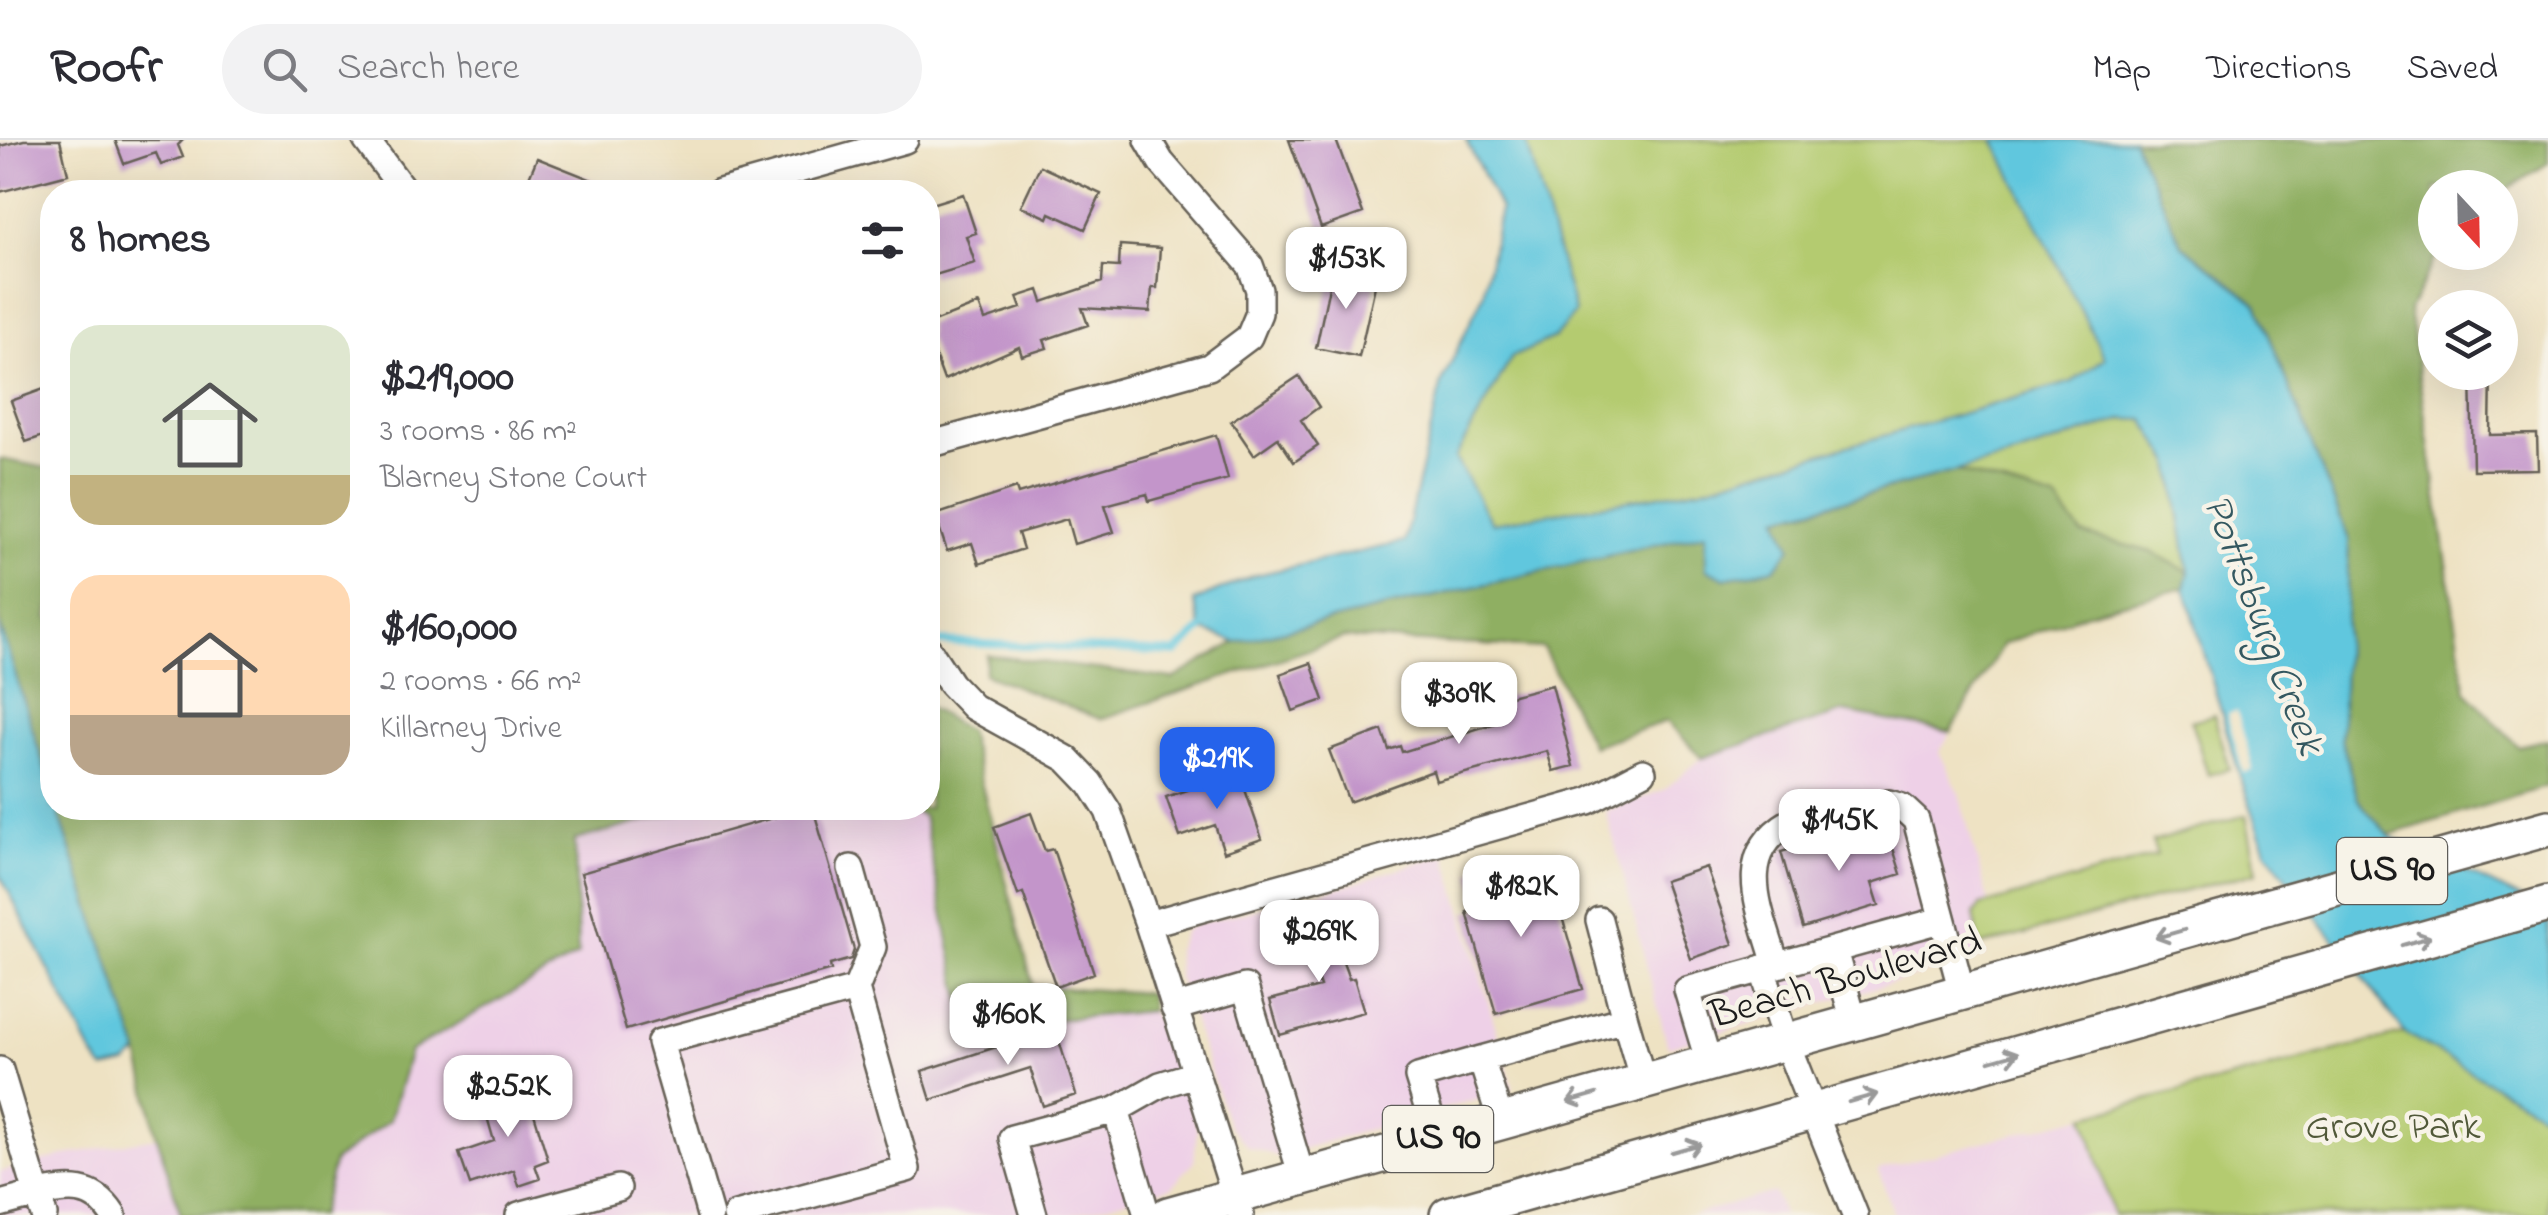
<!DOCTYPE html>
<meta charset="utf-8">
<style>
:root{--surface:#fff;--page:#f2f2f3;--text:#2b2b33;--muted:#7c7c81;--line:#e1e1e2;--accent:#2563eb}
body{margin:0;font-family:"Indie Flower",sans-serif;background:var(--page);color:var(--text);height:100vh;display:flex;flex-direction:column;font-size:38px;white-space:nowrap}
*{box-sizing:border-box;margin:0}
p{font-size:32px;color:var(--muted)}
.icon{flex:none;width:55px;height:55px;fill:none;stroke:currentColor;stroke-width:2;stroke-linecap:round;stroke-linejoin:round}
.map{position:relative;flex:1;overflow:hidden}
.panel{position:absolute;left:40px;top:40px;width:900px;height:640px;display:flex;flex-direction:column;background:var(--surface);border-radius:40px;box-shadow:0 10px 40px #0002}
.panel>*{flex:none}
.needle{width:65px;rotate:158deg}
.controls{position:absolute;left:2418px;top:30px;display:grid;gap:20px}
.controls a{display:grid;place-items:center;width:100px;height:100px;border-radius:50%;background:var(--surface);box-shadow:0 10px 40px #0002;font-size:50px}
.price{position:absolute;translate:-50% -85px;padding:0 22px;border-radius:20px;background:#fff;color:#222;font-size:32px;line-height:65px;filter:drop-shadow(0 2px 5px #0008)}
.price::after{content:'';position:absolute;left:50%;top:60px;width:30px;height:22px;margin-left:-15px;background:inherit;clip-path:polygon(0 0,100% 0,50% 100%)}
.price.current{background:var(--accent);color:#fff}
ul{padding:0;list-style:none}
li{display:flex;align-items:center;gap:30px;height:250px;padding:0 30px}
li span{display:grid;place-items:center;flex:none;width:280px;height:200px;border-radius:30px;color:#555}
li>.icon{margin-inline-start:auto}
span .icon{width:120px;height:120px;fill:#fffc;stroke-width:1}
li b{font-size:42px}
h2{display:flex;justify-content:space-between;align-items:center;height:120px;padding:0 30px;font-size:42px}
header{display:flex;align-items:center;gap:60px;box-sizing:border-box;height:140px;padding:0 50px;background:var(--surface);border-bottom:2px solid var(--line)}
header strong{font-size:48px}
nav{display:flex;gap:55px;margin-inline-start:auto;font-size:35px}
.search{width:700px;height:90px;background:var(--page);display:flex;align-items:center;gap:25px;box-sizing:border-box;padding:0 35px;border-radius:55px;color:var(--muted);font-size:38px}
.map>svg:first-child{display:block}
.built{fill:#eed0e7}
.green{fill:#b4cb70;stroke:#687446;stroke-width:2.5}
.forest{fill:#8faf62;stroke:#56663f;stroke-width:2.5}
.water{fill:#61c7de;stroke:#3e727d;stroke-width:2.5}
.pier{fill:#eee2c3}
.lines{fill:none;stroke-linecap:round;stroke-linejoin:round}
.stream{stroke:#61c7de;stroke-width:8}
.building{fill:#c395ca}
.minor-casing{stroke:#666156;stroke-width:30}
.highway-casing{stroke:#666156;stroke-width:40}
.minor{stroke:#fff;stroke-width:25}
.highway{stroke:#fff;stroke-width:35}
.oneway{stroke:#999}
.labels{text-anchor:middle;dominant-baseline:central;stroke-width:9;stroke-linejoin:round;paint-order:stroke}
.shield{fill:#f7f3e8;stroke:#5e5c59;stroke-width:2.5}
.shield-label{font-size:38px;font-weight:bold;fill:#1c1c1c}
.street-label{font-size:40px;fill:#1c1c1c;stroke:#f7f3e8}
.park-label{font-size:40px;fill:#515939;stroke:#f7f3e8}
.water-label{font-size:42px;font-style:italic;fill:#345860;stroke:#f7f3e8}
</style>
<header>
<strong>Roofr</strong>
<div class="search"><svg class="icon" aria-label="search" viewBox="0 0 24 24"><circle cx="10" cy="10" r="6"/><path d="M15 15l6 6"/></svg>Search here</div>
<nav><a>Map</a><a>Directions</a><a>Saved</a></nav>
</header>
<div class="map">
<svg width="2548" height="1075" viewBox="0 0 2548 1075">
<rect width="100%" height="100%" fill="#f7f3e8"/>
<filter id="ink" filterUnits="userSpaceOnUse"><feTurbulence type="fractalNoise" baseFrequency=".01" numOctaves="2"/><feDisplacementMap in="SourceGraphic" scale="20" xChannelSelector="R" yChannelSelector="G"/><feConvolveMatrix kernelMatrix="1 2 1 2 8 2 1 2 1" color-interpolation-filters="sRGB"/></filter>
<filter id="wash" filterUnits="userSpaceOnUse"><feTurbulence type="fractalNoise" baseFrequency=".0048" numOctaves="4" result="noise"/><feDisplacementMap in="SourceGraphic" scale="40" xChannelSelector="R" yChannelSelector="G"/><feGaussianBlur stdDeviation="2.25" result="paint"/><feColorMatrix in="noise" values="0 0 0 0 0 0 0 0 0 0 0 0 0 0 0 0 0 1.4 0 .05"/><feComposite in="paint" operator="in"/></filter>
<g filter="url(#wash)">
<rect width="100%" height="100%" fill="#eee2c3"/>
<path class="built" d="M 1844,572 L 1951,592 L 1939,612 L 1958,650 L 1989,764 L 1980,766 L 1980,806 L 1987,816 L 1668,907 L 1606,671 L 1664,650 L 1702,618 Z
M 693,668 L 906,668 L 923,676 L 962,864 L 1028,882 L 1151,871 L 1170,904 L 1197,988 L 1194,1022 L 1171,1047 L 1071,1075 L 320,1075 L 334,1021 L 390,980 L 410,911 L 578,815 L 574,700 Z
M 1446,714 L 1513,949 L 1277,1016 L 1248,1007 L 1229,986 L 1178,837 L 1176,811 L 1184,791 L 1197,784 L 1344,746 Z
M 2085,976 L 2113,1075 L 1894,1075 L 1878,1029 Z
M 157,997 L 181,1075 L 0,1075 L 0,1032 L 71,1014 Z
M 1774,1052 L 1783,1075 L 1692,1075 Z"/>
<path class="green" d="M 1526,0 L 1994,0 L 2106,219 L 2072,242 L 1701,348 L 1491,384 L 1455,318 L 1512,217 L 1554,198 L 1575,173 Z
M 2124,279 L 2145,280 L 2171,323 L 2189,432 L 2151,412 L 2082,394 L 2055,360 L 1956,331 L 2018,315 Z
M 2214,575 L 2230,629 L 2208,635 L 2191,581 Z
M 2246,675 L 2257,732 L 1980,806 L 1974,774 L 1980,766 L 2157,716 L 2152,702 Z
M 2405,893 L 2548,977 L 2548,1075 L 2113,1075 L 2085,976 Z"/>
<path class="forest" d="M 2133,0 L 2548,0 L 2548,23 L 2500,54 L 2500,48 L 2435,48 L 2435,112 L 2438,113 L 2409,170 L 2466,551 L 2518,606 L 2548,599 L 2548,646 L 2389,695 L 2358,660 L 2341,599 L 2349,400 L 2257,164 L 2182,105 Z
M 0,319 L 52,329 L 52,455 L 48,477 L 52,482 L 52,652 L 0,485 Z
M 1956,331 L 2056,360 L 2082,394 L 2151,412 L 2189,432 L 2185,448 L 2098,469 L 2003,504 L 1951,592 L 1844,572 L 1702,618 L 1667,581 L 1592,606 L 1543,508 L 1344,498 L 1100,579 L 984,534 L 987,515 L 1173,539 L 1236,502 L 1707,393 L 1725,438 L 1775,428 L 1791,407 L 1777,378 Z
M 928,567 L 968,591 L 1033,846 L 1149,853 L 1151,871 L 1028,882 L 962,864 L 923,676 L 906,668 L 928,668 Z
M 57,668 L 693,668 L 575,700 L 578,815 L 410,911 L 390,980 L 334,1021 L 320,1075 L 181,1075 L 157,997 L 139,913 Z"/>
<path class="water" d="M 1466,0 L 1526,0 L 1575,173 L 1554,198 L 1512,217 L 1455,318 L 1492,383 L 1701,348 L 2072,242 L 2105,218 L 1994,0 L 2133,0 L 2182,105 L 2257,164 L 2349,400 L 2341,599 L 2358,660 L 2389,696 L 2548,771 L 2548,977 L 2405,893 L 2266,710 L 2240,636 L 2185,448 L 2189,431 L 2171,323 L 2144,280 L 2124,279 L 2018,315 L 1778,377 L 1791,407 L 1775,428 L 1725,438 L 1706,429 L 1706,393 L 1236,502 L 1201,490 L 1194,461 L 1252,436 L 1404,402 L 1442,242 L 1483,155 L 1500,69 Z
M 0,485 L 52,652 L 52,668 L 57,668 L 139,913 L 126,924 L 104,929 L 93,915 L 0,735 Z"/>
<path class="pier" d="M 2237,571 L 2253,629 L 2243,633 L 2227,574 Z"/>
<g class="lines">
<path class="stream" d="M 941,502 L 1176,513 L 1201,490"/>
</g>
<g id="blocks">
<path class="building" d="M 24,0 L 60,0 L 68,34 L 0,52 L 0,6 Z
M 115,0 L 183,0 L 178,5 L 183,17 L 161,25 L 156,13 L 124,24 Z
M 1289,0 L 1336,0 L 1363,73 L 1321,88 Z
M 537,18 L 620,51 L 620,52 L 523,52 Z
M 1040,26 L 1101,54 L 1085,89 L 1050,73 L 1048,78 L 1021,66 Z
M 963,54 L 976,93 L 966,96 L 975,123 L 932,136 L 928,123 L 928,65 Z
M 1120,105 L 1160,108 L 1157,148 L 1152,148 L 1150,172 L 1082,168 L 1088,185 L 1044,200 L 1047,208 L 1022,216 L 1019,207 L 944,240 L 928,197 L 928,184 L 979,164 L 985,180 L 1021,168 L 1017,157 L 1039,150 L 1043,162 L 1102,142 L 1103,126 L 1119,127 Z
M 1333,128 L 1377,137 L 1359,217 L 1316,208 Z
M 2471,232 L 2491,232 L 2490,295 L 2537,294 L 2538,329 L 2473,330 Z
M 1299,236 L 1319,267 L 1301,280 L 1318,306 L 1294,322 L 1278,298 L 1254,315 L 1231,281 Z
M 52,246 L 52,293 L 26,302 L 11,261 Z
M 1216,295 L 1228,339 L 1149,361 L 1147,354 L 1105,365 L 1114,392 L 1074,404 L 1067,379 L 1018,393 L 1023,409 L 979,424 L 972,403 L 947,411 L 935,375 L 1016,348 L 1018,354 Z
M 1311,523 L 1324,560 L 1293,571 L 1280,534 Z
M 1552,545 L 1573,626 L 1553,631 L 1547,611 L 1436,641 L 1433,631 L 1349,662 L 1329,610 L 1382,590 L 1389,610 L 1400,606 L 1402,612 L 1493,584 L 1487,562 Z
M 1239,632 L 1262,699 L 1224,712 L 1215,685 L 1180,697 L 1166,657 Z
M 807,668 L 813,668 L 854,810 L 851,819 L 830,825 L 831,830 L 626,890 L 581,733 Z
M 1031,673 L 1045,711 L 1053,709 L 1094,833 L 1056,847 L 1023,753 L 1018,755 L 994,687 Z
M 1854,689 L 1857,698 L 1887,689 L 1901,734 L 1872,743 L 1879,765 L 1803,788 L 1781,712 Z
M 1515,721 L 1522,747 L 1551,739 L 1583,849 L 1496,874 L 1467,772 L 1481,768 L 1471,733 Z
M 1706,727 L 1733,804 L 1691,819 L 1664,741 Z
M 1326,775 L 1349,839 L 1354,838 L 1364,872 L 1280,895 L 1270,860 L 1320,847 L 1298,784 Z
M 1055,888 L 1076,955 L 1043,966 L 1030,928 L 931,960 L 922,931 Z
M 525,944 L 548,1020 L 535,1025 L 540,1039 L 519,1046 L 514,1030 L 470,1045 L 459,1013 L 494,1001 L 481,956 Z"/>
</g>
</g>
<g filter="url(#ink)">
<use href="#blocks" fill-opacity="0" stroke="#666156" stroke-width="2.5"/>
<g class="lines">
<g class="minor-casing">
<path id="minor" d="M 366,0 L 405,52
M 720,52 L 905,0
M 928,305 L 1209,227 L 1249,197 L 1259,173 L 1259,150 L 1250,125 L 1161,22 L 1148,0
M 928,509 L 951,544 L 973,567 L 1067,619 L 1090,643 L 1108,671 L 1148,784 L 1241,1075
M 1599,780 L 1625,879
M 1148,784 L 1588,661 L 1643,632
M 1834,810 L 1854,882
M 1776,825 C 1762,773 1731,716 1790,682 L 1889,663 L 1902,667 L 1916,680 L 1962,852
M 1762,828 L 1786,902 L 1855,1075
M 1174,868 L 1245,847 L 1302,1037
M 1481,919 L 1625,879 L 1643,941
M 1709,923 L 1687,850 L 1941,780
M 0,930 L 37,1054 L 0,1064
M 1116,970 L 1160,945 L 1196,934
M 1437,999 L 1418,937 L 1481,919 L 1501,981
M 44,1075 L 37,1054 C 69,1048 93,1044 113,1075
M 519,1075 L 618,1048
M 710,1075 L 660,902 L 856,849 L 873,807 L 851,728
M 736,1075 L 907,1029 L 856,849
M 1034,1075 L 1012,998 L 1116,970 L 1147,1075"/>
</g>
<g class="highway-casing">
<path id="highway" d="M 1168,1075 L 2548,688
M 1448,1075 L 2548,764"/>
</g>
<use href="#minor" class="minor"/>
<use href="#highway" class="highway"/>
</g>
<defs><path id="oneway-shaft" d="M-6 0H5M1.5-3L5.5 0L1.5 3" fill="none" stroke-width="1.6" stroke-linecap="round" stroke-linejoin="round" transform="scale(2.5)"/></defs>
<g class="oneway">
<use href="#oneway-shaft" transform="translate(2170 794) rotate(164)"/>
<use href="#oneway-shaft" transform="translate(2416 801) rotate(-16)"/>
<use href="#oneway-shaft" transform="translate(2004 917) rotate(-16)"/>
<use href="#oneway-shaft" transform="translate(1582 958) rotate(164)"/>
<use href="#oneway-shaft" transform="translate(1863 958) rotate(-16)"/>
<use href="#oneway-shaft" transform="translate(1686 1008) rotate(-16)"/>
</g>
</g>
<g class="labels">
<g class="shield">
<rect x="2337" y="698" width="110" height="66" rx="8"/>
<rect x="1383" y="966" width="110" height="66" rx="8"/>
</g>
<g class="shield-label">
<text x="2392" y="731">US 90</text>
<text x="1438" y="999">US 90</text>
</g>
<g class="street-label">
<text transform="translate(1846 840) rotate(-16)">Beach Boulevard</text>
</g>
<g class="park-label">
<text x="2393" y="988">Grove Park</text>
</g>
<g class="water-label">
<text transform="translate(2262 485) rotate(69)">Pottsburg Creek</text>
</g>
</g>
</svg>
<div class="controls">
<a><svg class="needle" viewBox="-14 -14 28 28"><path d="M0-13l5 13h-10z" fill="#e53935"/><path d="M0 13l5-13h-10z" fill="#7c7c81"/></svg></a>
<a><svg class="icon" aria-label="layers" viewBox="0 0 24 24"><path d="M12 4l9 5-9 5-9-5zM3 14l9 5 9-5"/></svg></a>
</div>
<b class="price" style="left:1346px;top:172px">$153K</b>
<b class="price" style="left:1459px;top:607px">$309K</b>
<b class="price current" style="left:1217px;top:672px">$219K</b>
<b class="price" style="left:1839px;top:734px">$145K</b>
<b class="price" style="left:1521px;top:800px">$182K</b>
<b class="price" style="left:1319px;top:845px">$269K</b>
<b class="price" style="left:1008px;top:928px">$160K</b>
<b class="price" style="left:508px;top:1000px">$252K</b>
<section class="panel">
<h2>8 homes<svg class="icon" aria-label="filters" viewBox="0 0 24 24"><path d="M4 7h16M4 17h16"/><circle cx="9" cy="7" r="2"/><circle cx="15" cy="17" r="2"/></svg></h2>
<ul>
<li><span style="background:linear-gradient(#dfe7d0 75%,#c2b280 0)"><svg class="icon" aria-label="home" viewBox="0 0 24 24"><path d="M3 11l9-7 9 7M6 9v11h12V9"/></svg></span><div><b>$219,000</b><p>3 rooms · 86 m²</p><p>Blarney Stone Court</p></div></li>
<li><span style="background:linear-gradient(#ffd9b3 70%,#b9a48a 0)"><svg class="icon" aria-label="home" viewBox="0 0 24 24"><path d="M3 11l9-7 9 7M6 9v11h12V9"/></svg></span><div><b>$160,000</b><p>2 rooms · 66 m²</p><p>Killarney Drive</p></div></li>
</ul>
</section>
</div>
